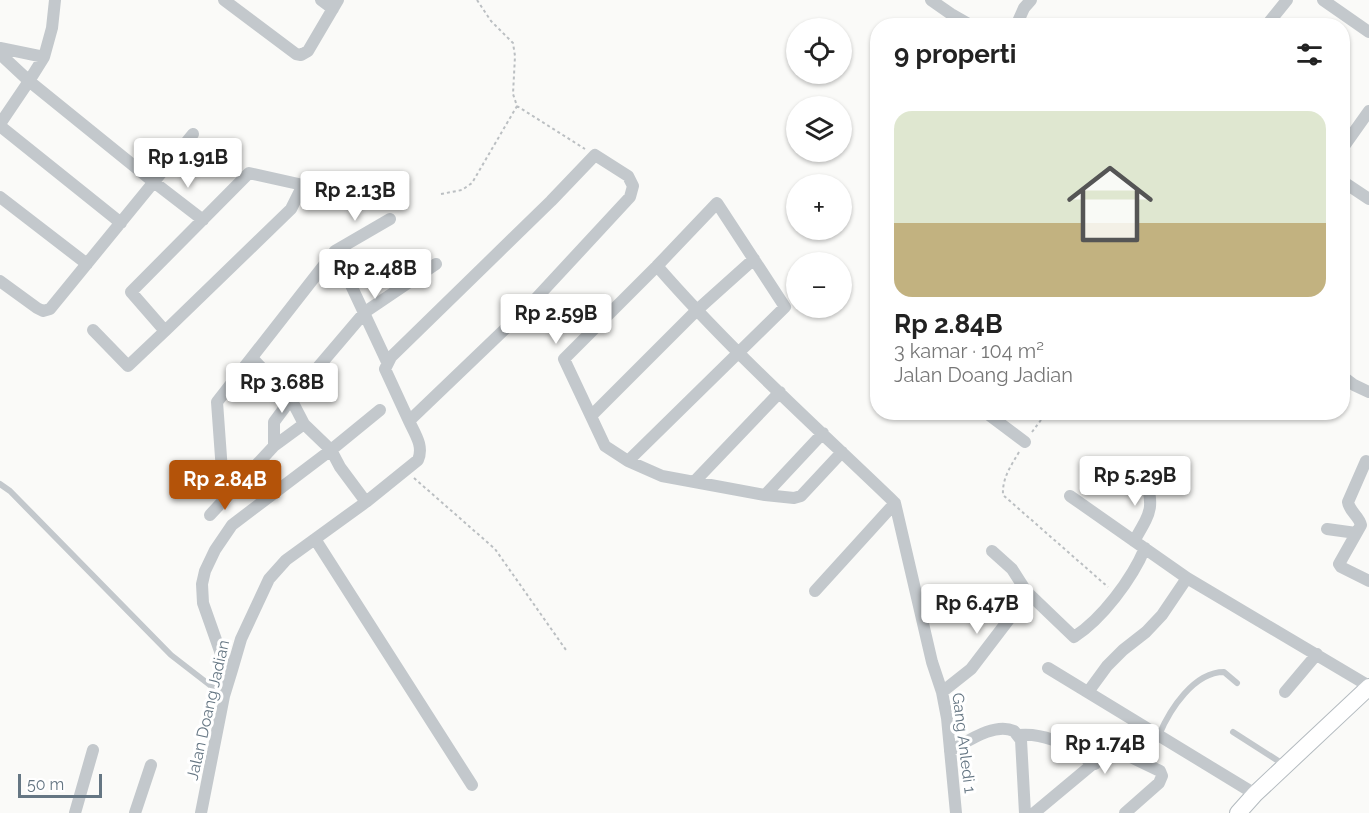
<!DOCTYPE html>
<html lang="id">
<meta charset="utf-8">
<style>
:root{--surface:#fff;--page:#f2f2f2;--text:#222;--muted:#767676;--line:#e0e0e0;--accent:#b45309}
body{margin:0;font-family:Raleway,sans-serif;background:var(--page);color:var(--text);height:100vh;display:flex;flex-direction:column;font-size:22px;white-space:nowrap}
*{box-sizing:border-box;margin:0}
p{font-size:20px;color:var(--muted)}
.icon{flex:none;width:33px;height:33px;fill:none;stroke:currentColor;stroke-width:2;stroke-linecap:round;stroke-linejoin:round}
.map{position:relative;flex:1;overflow:hidden}
.sheet{position:absolute;left:870px;top:18px;width:480px;height:402px;display:flex;flex-direction:column;background:var(--surface);border-radius:24px;box-shadow:0 2px 4px #0004}
.sheet>*{flex:none}
.controls{position:absolute;left:786px;top:18px;display:grid;gap:12px}
.controls a{display:grid;place-items:center;width:66px;height:66px;border-radius:50%;background:var(--surface);box-shadow:0 2px 4px #0004;font-size:30px}
.scale{position:absolute;left:18px;bottom:15px;width:84px;box-sizing:border-box;padding-left:6px;border:3px solid #657683;border-top:0;font-size:16px;line-height:21px;white-space:nowrap;color:#657683;-webkit-text-stroke:4px #fff;paint-order:stroke}
.price{position:absolute;translate:-50% -51px;padding:0 14px;border-radius:6px;background:#fff;color:#222;font-size:20px;line-height:39px;filter:drop-shadow(0 2px 3px #0008)}
.price::after{content:'';position:absolute;left:50%;top:36px;width:18px;height:14px;margin-left:-9px;background:inherit;clip-path:polygon(0 0,100% 0,50% 100%)}
.price.selected{background:var(--accent);color:#fff}
ul{padding:0;list-style:none}
li{display:grid;align-content:center;gap:12px;height:318px;padding:0 24px}
li+li{border-top:2px solid var(--line)}
li span{display:grid;place-items:center;height:186px;border-radius:18px;color:#555}
li>.icon{margin-inline-start:auto}
span .icon{width:108px;height:108px;fill:#fffc;stroke-width:1}
li b{font-size:26px}
h2{display:flex;justify-content:space-between;align-items:center;height:72px;padding:0 24px;font-size:26px}
.map>svg:first-child{display:block}
.lines{fill:none;stroke-linecap:round;stroke-linejoin:round}
.secondary-casing{stroke:#b3babf;stroke-width:18}
.path{stroke:#bbbfc2;stroke-width:2;stroke-dasharray:3 3;stroke-linecap:butt}
.lane{stroke:#c3c8cc;stroke-width:6}
.street{stroke:#c3c8cc;stroke-width:12}
.secondary{stroke:#fff;stroke-width:16}
.labels{text-anchor:middle;dominant-baseline:central;stroke-width:6;stroke-linejoin:round;paint-order:stroke}
.street-label{font-size:16px;fill:#657683;stroke:#fff}
</style>
<div class="map">
<svg width="1369" height="813" viewBox="0 0 1369 813">
<rect width="100%" height="100%" fill="#fafaf8"/>
<g class="lines">
<g class="secondary-casing">
<path id="secondary" d="M 1238,813 L 1255,794 L 1369,687"/>
</g>
<path class="path" d="M 477,0 L 491,21 L 513,43 L 515,56 L 513,94 L 517,106 L 585,149
M 441,194 L 462,190 L 472,183 L 517,106
M 1032,432 L 1047,412
M 1019,452 C 1011,466 1002,478 1003,495 L 1108,587
M 414,478 L 495,549 L 566,650"/>
<path class="lane" d="M 0,484 L 10,491 L 171,655 L 224,696
M 1233,732 L 1283,764
M 1159,735 C 1170,709 1194,672 1224,672 L 1237,683"/>
<path class="street" d="M 55,0 L 52,28 L 44,57 L 29,81 L 155,183 L 203,220
M 224,0 L 296,54 L 301,55 L 308,51 L 338,0
M 321,0 L 333,9
M 931,0 L 951,14 L 972,26
M 1323,0 L 1369,32
M 1016,26 L 1024,8 L 1031,0
M 1266,26 L 1287,0
M 0,48 L 44,57
M 0,54 L 29,81 L 0,124
M 0,126 L 121,223
M 1342,149 L 1369,111
M 1342,181 L 1369,199
M 303,185 L 291,209 L 165,331 L 131,292 L 249,173 L 321,189
M 0,197 L 87,264
M 335,251 L 387,362
M 0,281 L 37,308 L 43,311 L 50,309 L 193,134
M 93,330 L 128,366 L 165,331
M 252,358 L 291,399 L 304,424 L 331,450 L 340,467 L 366,502
M 1342,376 L 1354,385 L 1369,392
M 985,412 L 1025,442
M 591,416 L 696,311 L 754,259
M 274,446 L 274,422 L 291,399 L 365,312 L 436,264
M 842,452 L 801,496 L 794,498 L 765,495 L 662,476 L 628,461 L 605,446 L 564,359 L 657,266 C 730,350 814,425 895,503
M 628,461 L 785,307 L 717,203 L 657,266
M 1366,461 L 1348,502 C 1349,511 1359,516 1361,525 L 1339,564 L 1341,567 L 1369,581
M 694,482 L 780,392
M 765,495 L 823,433
M 1070,496 L 1187,578 L 1369,686
M 224,499 L 217,402 L 335,251 L 390,219
M 895,503 L 932,662 L 942,692 L 947,718 L 956,813
M 210,515 L 274,446 L 304,424
M 1327,529 L 1356,533
M 315,539 L 472,785
M 1134,541 C 1152,510 1154,509 1145,474
M 992,551 L 1012,569 L 1026,591 L 1074,637 C 1102,619 1132,579 1145,548
M 815,591 L 895,503
M 1048,668 L 1255,794
M 232,670 L 221,654 L 203,603 L 202,584 L 205,571 L 215,550 L 232,525 L 331,450 L 380,410
M 942,692 L 971,669 L 1013,614 L 1026,591
M 1088,692 L 1107,666 L 1123,650 L 1146,632 L 1162,615 L 1187,578
M 1285,692 L 1317,654
M 1018,735 C 1050,732 1068,748 1095,764
M 950,751 C 967,742 994,722 1014,731 L 1021,740 L 1025,813
M 75,813 L 93,750
M 135,813 L 151,765
M 201,813 L 224,696 L 232,670 L 241,639 L 269,579 L 286,560 L 366,502 L 418,460 C 424,446 415,434 409,421 L 529,306 L 630,197 L 633,186 L 628,176 L 595,155 L 551,201 L 391,357 L 385,369 L 409,421
M 1034,813 L 1112,748 L 1160,771 L 1162,776 L 1159,783 L 1125,813"/>
<use href="#secondary" class="secondary"/>
</g>
<g class="labels">
<g class="street-label">
<text transform="translate(208 710) rotate(-77)">Jalan Doang Jadian</text>
<text transform="translate(964 743) rotate(83)">Gang Anledi 1</text>
</g>
</g>
</svg>
<div class="controls">
<a><svg class="icon" aria-label="locate" viewBox="0 0 24 24"><circle cx="12" cy="12" r="6"/><path d="M12 2v4M12 18v4M2 12h4M18 12h4"/></svg></a>
<a><svg class="icon" aria-label="layers" viewBox="0 0 24 24"><path d="M12 4l9 5-9 5-9-5zM3 14l9 5 9-5"/></svg></a>
<a>+</a>
<a>−</a>
</div>
<div class="scale">50 m</div>
<b class="price" style="left:188px;top:189px">Rp 1.91B</b>
<b class="price" style="left:355px;top:222px">Rp 2.13B</b>
<b class="price" style="left:375px;top:300px">Rp 2.48B</b>
<b class="price" style="left:556px;top:345px">Rp 2.59B</b>
<b class="price" style="left:282px;top:414px">Rp 3.68B</b>
<b class="price" style="left:1135px;top:507px">Rp 5.29B</b>
<b class="price selected" style="left:225px;top:511px">Rp 2.84B</b>
<b class="price" style="left:977px;top:635px">Rp 6.47B</b>
<b class="price" style="left:1105px;top:775px">Rp 1.74B</b>
<section class="sheet">
<h2>9 properti<svg class="icon" aria-label="filters" viewBox="0 0 24 24"><path d="M4 7h16M4 17h16"/><circle cx="9" cy="7" r="2"/><circle cx="15" cy="17" r="2"/></svg></h2>
<ul>
<li><span style="background:linear-gradient(#dfe7d0 60%,#c2b280 0)"><svg class="icon" aria-label="home" viewBox="0 0 24 24"><path d="M3 11l9-7 9 7M6 9v11h12V9"/></svg></span><div><b>Rp 2.84B</b><p>3 kamar · 104 m²</p><p>Jalan Doang Jadian</p></div></li>
</ul>
</section>
</div>
